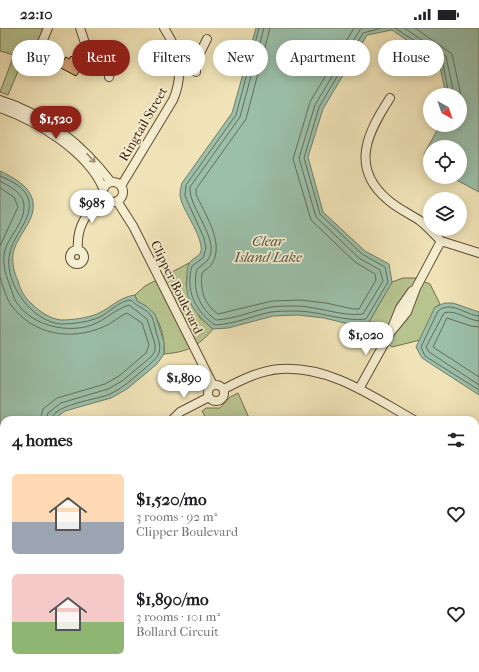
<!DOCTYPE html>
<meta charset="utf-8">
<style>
:root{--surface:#fff;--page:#f6f6f6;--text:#202124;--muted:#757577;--accent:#8f2418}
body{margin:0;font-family:"IM FELL French Canon",serif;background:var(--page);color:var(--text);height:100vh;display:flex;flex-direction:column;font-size:15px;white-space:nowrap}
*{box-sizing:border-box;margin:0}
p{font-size:13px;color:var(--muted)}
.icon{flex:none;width:22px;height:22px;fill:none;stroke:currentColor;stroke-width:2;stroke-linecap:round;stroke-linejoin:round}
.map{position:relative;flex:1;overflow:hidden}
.sheet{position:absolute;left:0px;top:388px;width:479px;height:256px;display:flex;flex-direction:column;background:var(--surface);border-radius:12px 12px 0 0;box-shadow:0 2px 10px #0003}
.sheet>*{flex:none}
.top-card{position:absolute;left:12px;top:12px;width:455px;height:36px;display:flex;gap:8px}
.needle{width:26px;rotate:140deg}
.buttons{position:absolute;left:423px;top:60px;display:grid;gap:8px}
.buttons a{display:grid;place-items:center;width:44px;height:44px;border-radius:50%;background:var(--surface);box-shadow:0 2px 10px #0003;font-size:20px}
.price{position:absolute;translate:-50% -34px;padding:0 9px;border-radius:14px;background:#fff;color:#222;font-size:13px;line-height:26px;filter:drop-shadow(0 1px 2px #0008)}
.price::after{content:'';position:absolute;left:50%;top:24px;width:12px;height:9px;margin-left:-6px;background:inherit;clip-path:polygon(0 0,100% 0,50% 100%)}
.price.current{background:var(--accent);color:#fff}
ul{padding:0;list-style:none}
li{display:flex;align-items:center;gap:12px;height:100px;padding:0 12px}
li span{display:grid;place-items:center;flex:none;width:112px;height:80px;border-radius:6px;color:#555}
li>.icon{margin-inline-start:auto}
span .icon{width:48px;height:48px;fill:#fffc;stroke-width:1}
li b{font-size:17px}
h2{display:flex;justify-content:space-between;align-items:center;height:48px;padding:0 12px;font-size:17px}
.pill{padding:0 14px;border-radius:18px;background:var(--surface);box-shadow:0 2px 10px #0003;font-size:14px;line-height:36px}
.pill.current{background:var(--accent);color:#fff}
.status{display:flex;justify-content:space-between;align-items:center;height:28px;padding:0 20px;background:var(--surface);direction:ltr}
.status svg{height:11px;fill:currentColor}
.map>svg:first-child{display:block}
.green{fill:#b7c490;stroke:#736e4d}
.water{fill:#9bbfa9;stroke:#707d69}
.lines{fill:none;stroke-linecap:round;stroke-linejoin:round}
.shore{stroke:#656c5a;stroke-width:1}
.building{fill:#dba77c;stroke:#2f190a}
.minor-casing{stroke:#5f4c35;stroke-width:10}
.minor{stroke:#f5edd0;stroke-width:8}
.oneway{stroke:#9c8e77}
.labels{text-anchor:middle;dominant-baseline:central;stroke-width:3.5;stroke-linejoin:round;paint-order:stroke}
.street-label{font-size:13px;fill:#2f190a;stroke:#f5edd0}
.water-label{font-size:14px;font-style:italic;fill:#555342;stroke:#f5edd0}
</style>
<div class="status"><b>22:10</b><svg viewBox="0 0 49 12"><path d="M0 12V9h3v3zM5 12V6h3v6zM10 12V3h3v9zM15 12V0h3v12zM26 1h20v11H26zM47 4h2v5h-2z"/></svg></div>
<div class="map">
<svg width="479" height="644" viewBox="0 0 479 644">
<rect width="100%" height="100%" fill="#f0e3b7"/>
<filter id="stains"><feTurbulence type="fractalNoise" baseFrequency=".005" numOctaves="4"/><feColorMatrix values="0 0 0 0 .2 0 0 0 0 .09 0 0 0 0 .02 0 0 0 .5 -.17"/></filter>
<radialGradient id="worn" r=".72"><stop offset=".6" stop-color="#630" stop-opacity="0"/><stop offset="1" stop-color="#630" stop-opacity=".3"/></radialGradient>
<path class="green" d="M 0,0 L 43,0 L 39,14 L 24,29 L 8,67 L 0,64 L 14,27 L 0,23 Z
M 189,235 L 186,256 L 200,290 L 213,301 C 198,319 187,324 164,326 C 165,304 158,283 137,273 L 135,267 L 145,258 Z
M 403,250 L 415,250 L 430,256 L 440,276 L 435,280 L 420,312 L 392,319 L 380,309 L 369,294 L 392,254 Z
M 238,365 L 250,392 L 207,392 L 202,383 L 206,380 L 220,380 L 230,369 Z"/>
<path class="water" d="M 256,0 L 479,0 L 479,164 L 451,149 L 460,149 L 460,119 L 430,119 L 430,136 L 424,126 L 440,97 L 460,97 L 460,67 L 446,67 L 439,34 L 392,2 L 367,7 L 323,81 L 308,129 L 323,184 L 365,223 L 389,236 L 392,254 L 369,294 L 353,297 L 324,290 L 298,287 L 273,288 L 228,300 L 213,301 C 196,286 184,273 187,249 C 187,245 187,238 190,234 C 195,228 203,228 201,218 C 199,202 181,180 180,167 C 180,163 181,159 182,155 L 232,85 Z
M 0,143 C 12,149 27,156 32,170 C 39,191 16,207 13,226 C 12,236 14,244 18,253 C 21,263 24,269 32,276 C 39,283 50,291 61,292 C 72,292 87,290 97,286 C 111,280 119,269 135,267 L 137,273 L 146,278 L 155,286 L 164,314 L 164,326 L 157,336 L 127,361 L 111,370 L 65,383 L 53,392 L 4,392 L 4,640 L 48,640 L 47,644 L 0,644 Z
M 445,275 L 453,275 L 479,284 L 479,367 L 422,330 L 416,319 L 435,279 Z
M 475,532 L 479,533 L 479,644 L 474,644 L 474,640 Z"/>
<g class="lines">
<path class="shore" d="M 259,0 L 236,87 L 186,157 L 185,168 L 204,210 L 206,220 L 203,230 L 192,238 C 185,262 195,283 215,297 C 235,296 252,288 271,284 C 279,283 288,283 296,283 C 320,283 343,294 366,291 L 388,254 L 385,239 L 362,226 L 320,186 L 304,130 L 319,79 L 363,5 L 382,0
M 264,0 L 240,89 L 190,159 C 188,180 223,214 207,233 C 204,236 200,238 197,241 C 192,261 199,280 216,292 C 235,291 252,283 271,279 C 278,278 287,278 295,278 C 318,278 342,289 363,286 L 383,253 L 380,242 L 359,230 L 316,189 L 299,130 L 315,77 L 361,0
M 270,0 L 246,91 L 196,161 L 196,166 C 204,185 224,213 213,234 C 211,239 206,241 202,245 C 200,262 204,276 218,286 L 272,273 L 300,272 L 326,275 L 353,281 L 359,281 L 376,252 L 375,246 L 355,234 L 311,192 L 293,131 L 310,74 L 354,0
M 395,0 L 442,31 L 449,67
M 404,0 L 446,28 L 454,67
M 415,0 L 452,26 L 460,63 L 460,70
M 0,148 C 11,153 26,159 29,173 C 32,192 14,206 10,224 C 2,252 31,294 61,296 C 73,296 89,294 100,289 C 110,284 119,273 131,272 C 137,279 147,281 152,289 C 154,294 155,299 156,304 C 164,326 159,328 143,342 C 132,351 123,360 110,366 C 97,372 53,376 51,392
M 0,153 C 10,159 24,165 24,178 C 25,194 9,208 5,222 C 2,233 5,245 9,255 C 11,261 13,267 15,272 C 29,296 61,304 85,299 C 103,295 113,282 129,277 L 147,291 L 155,316 L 155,323 L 151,329 L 122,353 L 108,361 L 61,375 L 48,385 L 46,392
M 0,160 L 14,169 L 18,179 L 0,218
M 0,249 C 3,258 6,270 11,277 C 33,307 71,313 103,299 C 112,296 119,288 127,285 L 142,295 L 149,317 L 146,325 L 119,348 L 105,356 L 57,370 L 43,381 L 40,392
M 479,288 C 465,287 451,272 438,283 L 421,319 L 425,328 L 479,362
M 479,293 C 467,292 455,281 444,285 L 426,319 L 429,324 L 479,357
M 479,299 L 471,298 L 447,290 L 433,319 L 479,349"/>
</g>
<path class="building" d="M 77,25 L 83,30 L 79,38 L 82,40 L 76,48 L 59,39 L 66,29 L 69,31 L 71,28 L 73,30 Z"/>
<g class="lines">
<g class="minor-casing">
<path id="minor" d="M 80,0 L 86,18 L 108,37 L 109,49
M 40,19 L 48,0
M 179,35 L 196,33 L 207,11
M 108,37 L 122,32
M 196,44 L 196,33
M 0,72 C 45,86 83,117 111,154
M 0,80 C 37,93 87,123 103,160
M103 164a10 10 0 1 1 20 0a10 10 0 1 1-20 0Z
M 121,158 L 173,72 C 184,47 179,22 164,0
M 117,173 L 133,198 L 213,357
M 441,213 L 479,225
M70 229a7 7 0 1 1 14 0a7 7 0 1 1-14 0Z
M 78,222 C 76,199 86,183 105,170
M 390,305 L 407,284 L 416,260 L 441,213 C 434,206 427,198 419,192 C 408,185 397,180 388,172 C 349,139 368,104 390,70
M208 365a8 8 0 1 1 16 0a8 8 0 1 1-16 0Z
M 224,361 C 241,352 261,342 281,341 C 331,338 373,369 414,392
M 359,361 L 390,305 L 400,280 L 412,263
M 172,392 L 180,384 L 209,369
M 475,422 L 479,420
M 475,448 L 479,457
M 114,644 L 119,640
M 264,644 L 272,640"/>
</g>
<use href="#minor" class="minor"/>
</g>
<defs><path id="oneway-shaft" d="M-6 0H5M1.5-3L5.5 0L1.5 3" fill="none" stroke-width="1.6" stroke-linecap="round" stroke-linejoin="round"/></defs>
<use class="oneway" href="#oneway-shaft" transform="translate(91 130) rotate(47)"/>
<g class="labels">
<g class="street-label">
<text transform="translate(143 96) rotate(-60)">Ringtail Street</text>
<text transform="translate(177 259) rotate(64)">Clipper Boulevard</text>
</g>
<g class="water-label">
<text x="268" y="213">Clear<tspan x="268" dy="16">Island Lake</tspan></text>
</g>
</g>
<rect width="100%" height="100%" filter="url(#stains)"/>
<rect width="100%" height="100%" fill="url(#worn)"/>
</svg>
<div class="buttons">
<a><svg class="needle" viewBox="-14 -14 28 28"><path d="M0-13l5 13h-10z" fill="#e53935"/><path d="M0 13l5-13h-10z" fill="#757577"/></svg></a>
<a><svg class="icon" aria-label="locate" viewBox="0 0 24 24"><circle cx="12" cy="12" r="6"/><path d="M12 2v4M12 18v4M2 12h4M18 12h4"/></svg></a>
<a><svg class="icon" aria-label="layers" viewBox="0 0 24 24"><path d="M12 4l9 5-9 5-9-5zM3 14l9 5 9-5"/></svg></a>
</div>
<b class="price current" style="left:56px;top:112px">$1,520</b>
<b class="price" style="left:92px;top:196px">$985</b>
<b class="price" style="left:366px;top:328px">$1,020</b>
<b class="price" style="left:184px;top:371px">$1,890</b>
<div class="top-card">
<a class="pill">Buy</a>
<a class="pill current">Rent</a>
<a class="pill">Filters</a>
<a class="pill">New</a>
<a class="pill">Apartment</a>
<a class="pill">House</a>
</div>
<section class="sheet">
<h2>4 homes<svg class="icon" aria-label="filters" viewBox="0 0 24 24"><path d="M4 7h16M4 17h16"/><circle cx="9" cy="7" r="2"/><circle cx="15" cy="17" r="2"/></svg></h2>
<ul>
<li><span style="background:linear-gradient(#ffd9b3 60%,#9aa5b1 0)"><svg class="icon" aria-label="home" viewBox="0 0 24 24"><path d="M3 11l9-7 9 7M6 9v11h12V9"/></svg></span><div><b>$1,520/mo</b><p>3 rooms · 92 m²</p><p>Clipper Boulevard</p></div><svg class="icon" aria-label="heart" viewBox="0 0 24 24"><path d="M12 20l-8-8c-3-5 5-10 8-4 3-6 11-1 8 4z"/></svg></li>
<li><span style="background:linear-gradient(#f6c9c9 60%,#8fb573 0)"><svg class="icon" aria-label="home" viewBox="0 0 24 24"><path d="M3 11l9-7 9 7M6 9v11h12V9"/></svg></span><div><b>$1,890/mo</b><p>3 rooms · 101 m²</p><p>Bollard Circuit</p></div><svg class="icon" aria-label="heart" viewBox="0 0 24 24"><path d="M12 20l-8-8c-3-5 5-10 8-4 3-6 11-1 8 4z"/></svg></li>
</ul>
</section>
</div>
